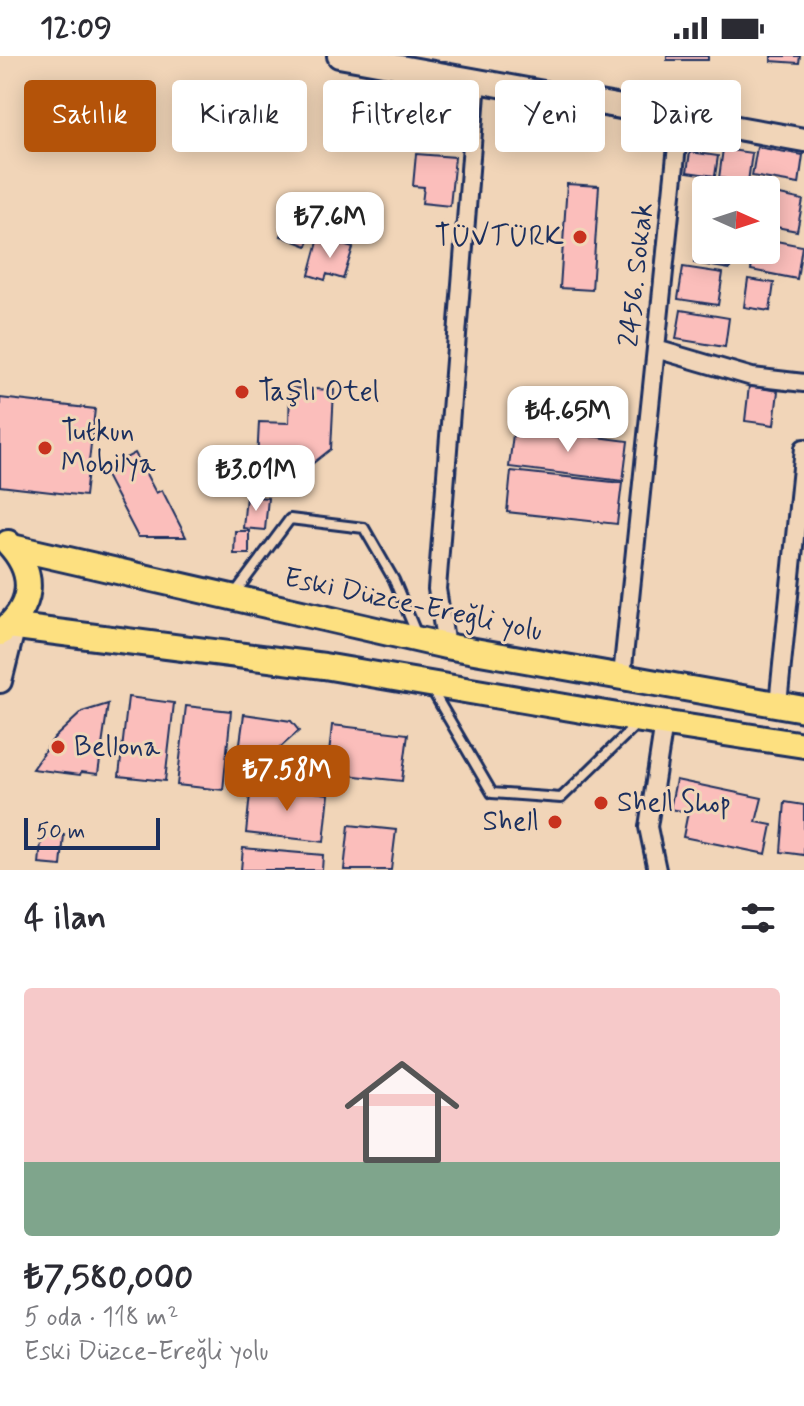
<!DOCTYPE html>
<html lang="tr">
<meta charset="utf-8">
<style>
:root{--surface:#fff;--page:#f7f7f7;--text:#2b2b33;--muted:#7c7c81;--accent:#b45309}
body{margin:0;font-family:Mynerve,sans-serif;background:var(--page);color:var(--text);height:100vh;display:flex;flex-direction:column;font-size:30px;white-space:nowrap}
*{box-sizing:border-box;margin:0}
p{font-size:26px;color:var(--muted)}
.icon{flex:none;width:44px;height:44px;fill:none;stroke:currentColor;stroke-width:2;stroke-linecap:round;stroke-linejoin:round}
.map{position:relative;height:814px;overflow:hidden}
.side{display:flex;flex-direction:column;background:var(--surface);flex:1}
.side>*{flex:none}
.guide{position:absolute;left:24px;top:24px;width:756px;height:72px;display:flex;gap:16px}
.needle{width:52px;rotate:93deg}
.buttons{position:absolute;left:692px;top:120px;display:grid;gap:16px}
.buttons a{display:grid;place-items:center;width:88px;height:88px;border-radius:8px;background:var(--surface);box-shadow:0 4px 20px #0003;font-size:40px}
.scale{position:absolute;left:24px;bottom:20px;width:136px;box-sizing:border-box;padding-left:8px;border:4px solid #1b2f5e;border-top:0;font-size:22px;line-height:28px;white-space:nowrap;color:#1b2f5e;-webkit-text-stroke:6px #f1d5b8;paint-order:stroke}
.price{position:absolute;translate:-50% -68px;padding:0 18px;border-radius:16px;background:#fff;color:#222;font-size:26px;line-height:52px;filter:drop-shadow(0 2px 4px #0008)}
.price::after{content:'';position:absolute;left:50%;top:48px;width:24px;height:18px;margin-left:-12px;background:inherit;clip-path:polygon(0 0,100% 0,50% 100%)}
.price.on{background:var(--accent);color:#fff}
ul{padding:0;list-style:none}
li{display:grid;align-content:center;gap:16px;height:424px;padding:0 24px}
li span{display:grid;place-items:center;height:248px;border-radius:8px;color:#555}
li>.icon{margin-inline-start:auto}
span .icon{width:144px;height:144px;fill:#fffc;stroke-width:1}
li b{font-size:34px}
h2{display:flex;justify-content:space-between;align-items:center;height:96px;padding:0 24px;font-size:34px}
.pill{padding:0 28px;border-radius:8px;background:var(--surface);box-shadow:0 4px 20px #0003;font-size:28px;line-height:72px}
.pill.on{background:var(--accent);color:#fff}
.status{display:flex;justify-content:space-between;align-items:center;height:56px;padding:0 40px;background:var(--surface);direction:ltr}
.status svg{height:22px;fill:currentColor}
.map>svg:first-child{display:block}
.building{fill:#fbbebb;stroke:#1b2f5e;stroke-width:2}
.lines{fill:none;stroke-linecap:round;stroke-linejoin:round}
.lane-casing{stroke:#1b2f5e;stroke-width:14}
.street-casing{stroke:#1b2f5e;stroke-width:22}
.secondary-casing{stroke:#1b2f5e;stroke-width:28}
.primary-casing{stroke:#1b2f5e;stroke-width:30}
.lane{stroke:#f1d5b8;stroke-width:8}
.street{stroke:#f1d5b8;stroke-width:16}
.secondary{stroke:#f1d5b8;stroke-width:22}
.primary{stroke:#fde080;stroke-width:24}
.poi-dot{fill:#c8321e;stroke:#f1d5b8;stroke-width:3}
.labels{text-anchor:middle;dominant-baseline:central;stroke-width:6;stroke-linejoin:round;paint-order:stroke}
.poi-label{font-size:28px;fill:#1b2f5e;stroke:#f1d5b8;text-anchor:start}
.street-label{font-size:28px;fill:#1b2f5e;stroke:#f1d5b8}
</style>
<div class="status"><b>12:09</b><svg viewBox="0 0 49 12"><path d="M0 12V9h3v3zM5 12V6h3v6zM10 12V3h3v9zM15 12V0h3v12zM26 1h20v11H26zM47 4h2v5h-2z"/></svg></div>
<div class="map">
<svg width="804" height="814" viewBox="0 0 804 814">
<rect width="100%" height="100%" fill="#f1d5b8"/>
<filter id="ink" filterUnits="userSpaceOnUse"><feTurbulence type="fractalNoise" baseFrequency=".0125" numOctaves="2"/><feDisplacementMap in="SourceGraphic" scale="16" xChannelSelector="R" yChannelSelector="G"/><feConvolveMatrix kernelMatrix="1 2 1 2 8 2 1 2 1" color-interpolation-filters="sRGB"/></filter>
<g filter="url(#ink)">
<path class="building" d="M 667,0 L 708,0 L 708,4 L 667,4 Z
M 771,0 L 800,0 L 799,7 L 771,5 Z
M 328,70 L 360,74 L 357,96 L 326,93 Z
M 757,91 L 803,99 L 799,128 L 752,120 Z
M 723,93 L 752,97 L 748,126 L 719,122 Z
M 690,96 L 718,100 L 715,120 L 687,116 Z
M 416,98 L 455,101 L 450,150 L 422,147 L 424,131 L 413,130 Z
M 567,128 L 599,130 L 592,234 L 560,232 Z
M 766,136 L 803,144 L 797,175 L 766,169 Z
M 295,146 L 320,155 L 307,190 L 281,180 Z
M 699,170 L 706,171 L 706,194 L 733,194 L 730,213 L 694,207 Z
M 319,182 L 353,192 L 343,223 L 327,218 L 325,224 L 309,219 Z
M 766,183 L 802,190 L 797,223 L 751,214 L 754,194 L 766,194 Z
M 683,211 L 723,217 L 718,249 L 678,243 Z
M 748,223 L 774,227 L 770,255 L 744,251 Z
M 681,254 L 729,262 L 725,291 L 676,283 Z
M 749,330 L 778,335 L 774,369 L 745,365 Z
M 290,332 L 334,334 L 331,393 L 312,408 L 257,406 L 259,366 L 289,367 Z
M 0,342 L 95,353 L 85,440 L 0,430 Z
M 514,370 L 628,385 L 623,425 L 509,411 Z
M 135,397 L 156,437 L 162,434 L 186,481 L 138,481 L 103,414 Z
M 511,415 L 622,427 L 617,468 L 507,456 Z
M 246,440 L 268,442 L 265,474 L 243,472 Z
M 235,475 L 249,475 L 249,498 L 234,498 Z
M 128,641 L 174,647 L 165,725 L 119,720 Z
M 108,648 L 98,718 L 81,716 L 80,719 L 32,713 L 54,682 L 82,656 Z
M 186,650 L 231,655 L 223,734 L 177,729 Z
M 244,658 L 291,665 L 299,675 L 250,718 L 236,716 Z
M 332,669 L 408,678 L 402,725 L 327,717 Z
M 676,724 L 762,742 L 756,766 L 772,769 L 766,798 L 683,781 L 688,756 L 670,753 Z
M 251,728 L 329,738 L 324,786 L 246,777 Z
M 785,746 L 804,749 L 804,799 L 781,796 Z
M 349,769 L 396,774 L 391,814 L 344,814 Z
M 42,776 L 64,779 L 61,810 L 39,808 Z
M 243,792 L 323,799 L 322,814 L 241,814 Z"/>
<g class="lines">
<g class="lane-casing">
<path id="lane" d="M 235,537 L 290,463 L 364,472 L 394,524 L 417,579
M 432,634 L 492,737 L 561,742 L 637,668"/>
</g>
<g class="street-casing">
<path id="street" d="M 656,293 L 752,321 L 804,327
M 446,590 L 437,533 L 477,25
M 622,620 L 680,61
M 778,648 L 804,392
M 657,814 L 648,771 L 664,667"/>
</g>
<g class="secondary-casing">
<path id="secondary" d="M 339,0 L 804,84
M 0,625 L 15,565"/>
</g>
<g class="primary-casing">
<path id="primary" d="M 12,491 L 446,590 L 804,653
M 9,570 L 324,610 L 641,664 L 804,689
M 0,577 C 33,551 38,519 8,487"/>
</g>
<use href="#lane" class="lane"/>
<use href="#street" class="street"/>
<use href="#secondary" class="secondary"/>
<use href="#primary" class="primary"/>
</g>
</g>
<g class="poi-dot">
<circle cx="580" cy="181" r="8"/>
<circle cx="242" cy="336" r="8"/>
<circle cx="45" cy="392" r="8"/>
<circle cx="58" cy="691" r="8"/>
<circle cx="601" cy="747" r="8"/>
<circle cx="555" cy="766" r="8"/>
</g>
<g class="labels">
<g class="poi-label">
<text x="564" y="181" text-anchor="end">TÜVTÜRK</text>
<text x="258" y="336">Taşlı Otel</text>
<text x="61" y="376">Tutkun<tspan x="61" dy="32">Mobilya</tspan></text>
<text x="74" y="691">Bellona</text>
<text x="617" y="747">Shell Shop</text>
<text x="539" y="766" text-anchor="end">Shell</text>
</g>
<g class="street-label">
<text transform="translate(637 219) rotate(-84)">2456. Sokak</text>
<text transform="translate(413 549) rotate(12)">Eski Düzce-Ereğli yolu</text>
</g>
</g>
</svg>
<div class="buttons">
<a><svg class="needle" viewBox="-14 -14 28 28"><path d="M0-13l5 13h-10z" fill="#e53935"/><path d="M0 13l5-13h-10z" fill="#7c7c81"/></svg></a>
</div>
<div class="scale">50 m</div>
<b class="price" style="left:330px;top:204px">₺7.6M</b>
<b class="price" style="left:568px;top:398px">₺4.65M</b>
<b class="price" style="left:256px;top:457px">₺3.01M</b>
<b class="price on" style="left:287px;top:757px">₺7.58M</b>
<div class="guide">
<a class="pill on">Satılık</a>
<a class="pill">Kiralık</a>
<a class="pill">Filtreler</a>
<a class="pill">Yeni</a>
<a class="pill">Daire</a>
</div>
</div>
<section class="side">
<h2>4 ilan<svg class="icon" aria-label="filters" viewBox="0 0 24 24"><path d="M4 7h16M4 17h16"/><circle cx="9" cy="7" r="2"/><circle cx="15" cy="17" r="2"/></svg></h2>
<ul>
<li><span style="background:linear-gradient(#f6c9c9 70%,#7fa58c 0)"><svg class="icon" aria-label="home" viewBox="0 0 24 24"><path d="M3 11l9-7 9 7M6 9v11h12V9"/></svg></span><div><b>₺7,580,000</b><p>5 oda · 118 m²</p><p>Eski Düzce-Ereğli yolu</p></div></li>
</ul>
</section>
